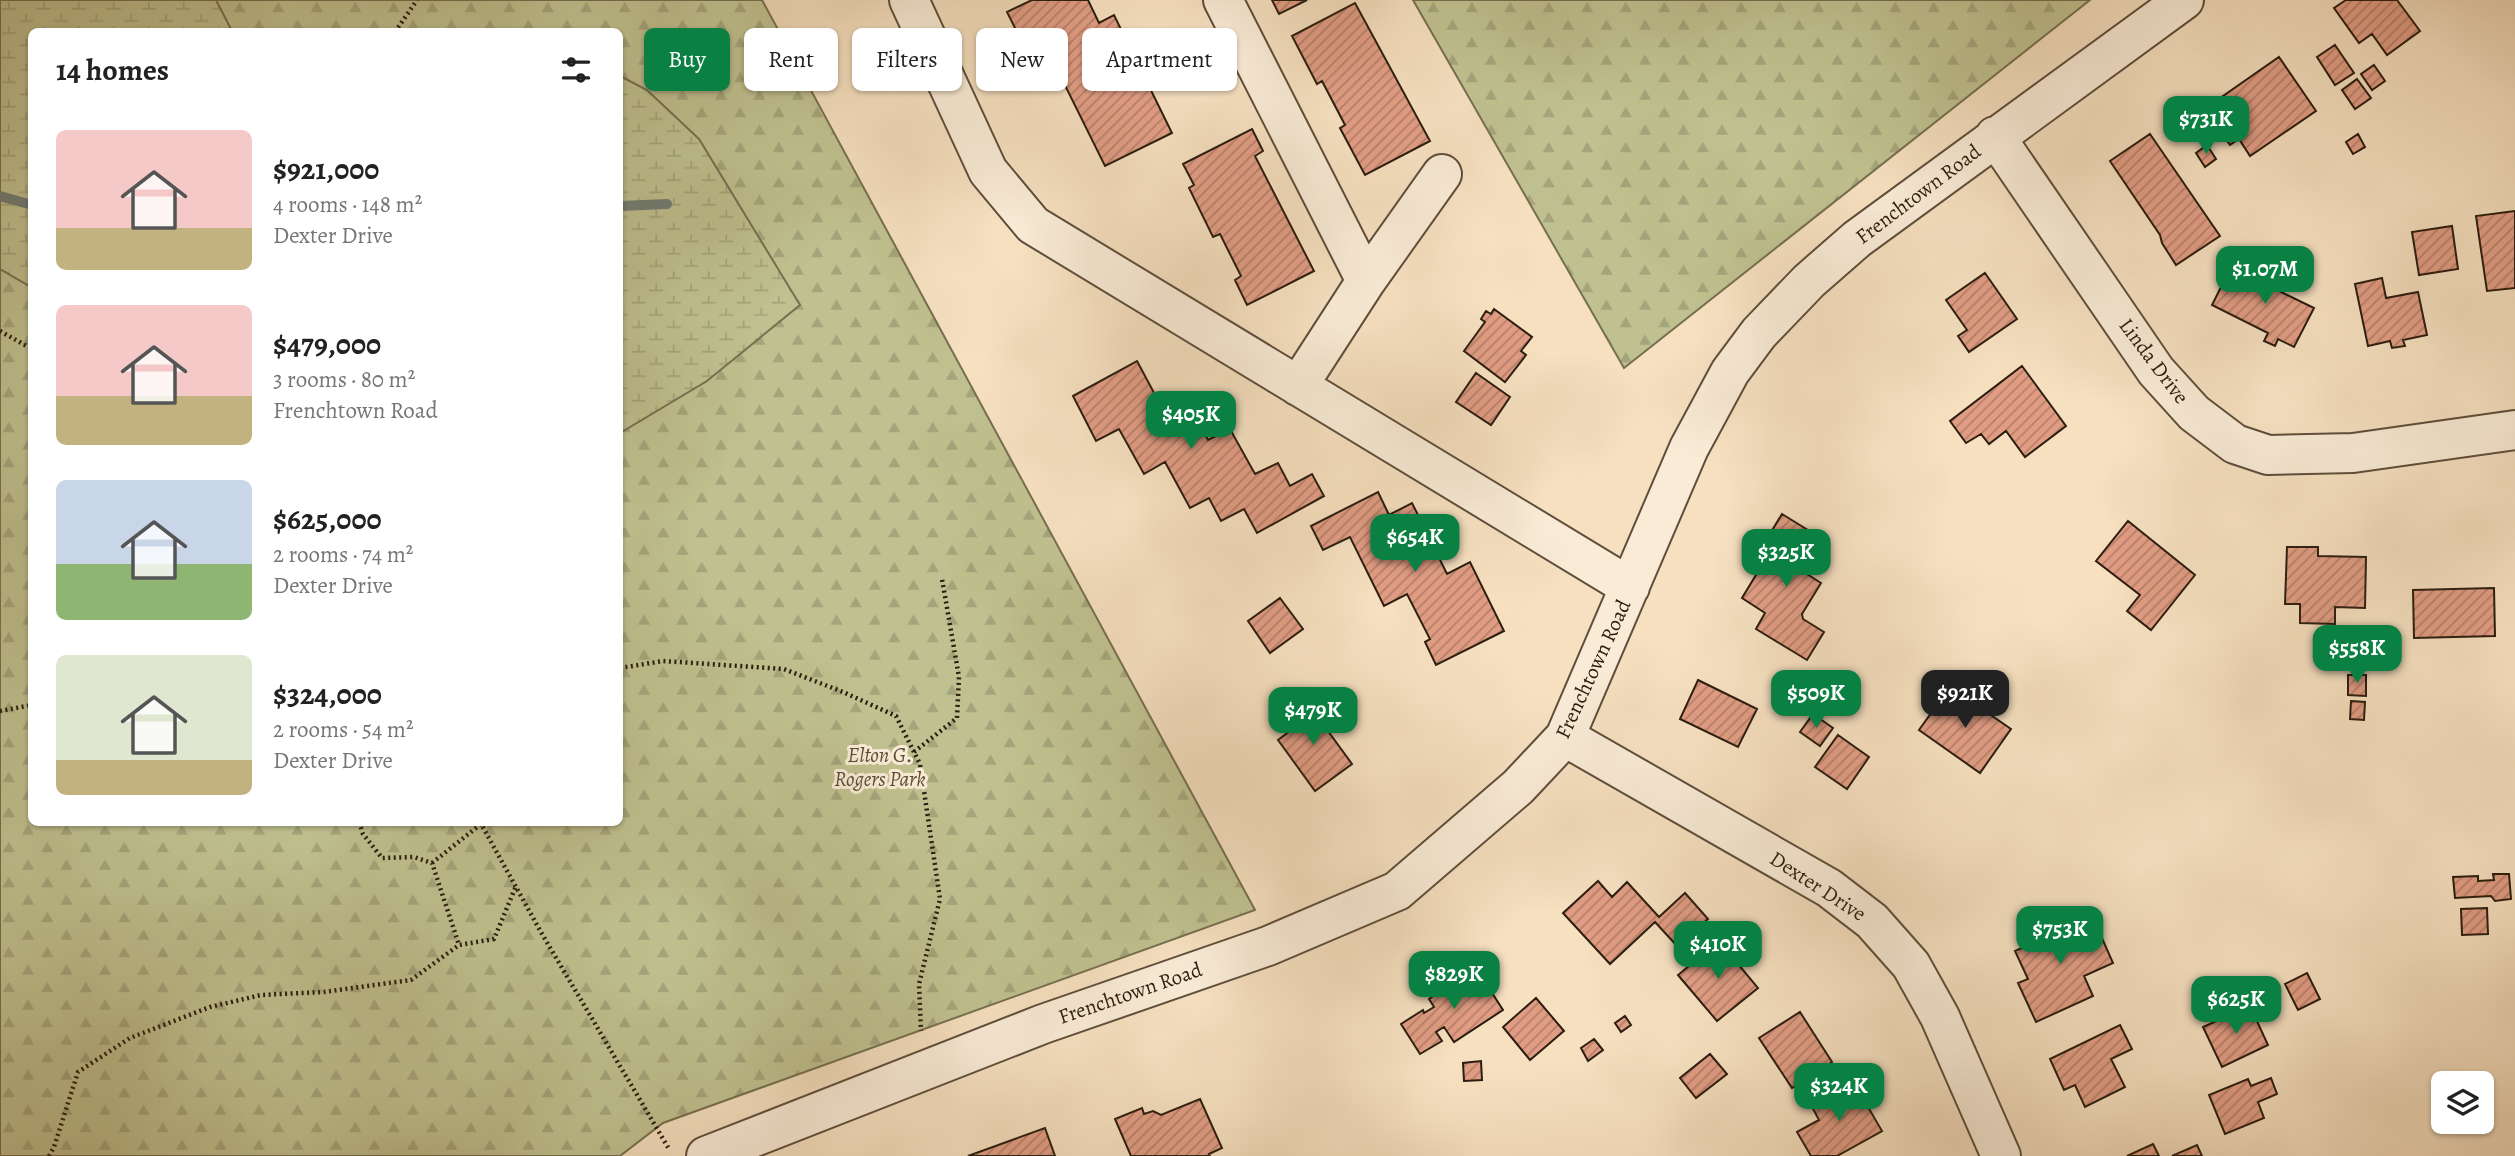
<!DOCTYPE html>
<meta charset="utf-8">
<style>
:root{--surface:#fff;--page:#f6f6f6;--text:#222;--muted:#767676;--accent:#0b8043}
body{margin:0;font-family:Alegreya,serif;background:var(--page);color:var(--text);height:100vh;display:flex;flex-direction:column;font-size:26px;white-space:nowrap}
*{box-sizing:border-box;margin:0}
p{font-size:23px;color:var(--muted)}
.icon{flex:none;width:38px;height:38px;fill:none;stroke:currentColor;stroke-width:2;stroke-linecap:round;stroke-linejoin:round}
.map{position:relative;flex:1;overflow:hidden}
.drawer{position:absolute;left:28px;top:28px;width:595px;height:798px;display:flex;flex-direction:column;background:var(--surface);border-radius:10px;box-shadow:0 2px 5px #0004}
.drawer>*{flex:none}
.top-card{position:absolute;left:644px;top:28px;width:665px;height:63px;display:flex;gap:14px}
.buttons{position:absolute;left:2431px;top:1071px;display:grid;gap:14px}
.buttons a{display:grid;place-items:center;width:63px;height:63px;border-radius:10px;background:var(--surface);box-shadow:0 2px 5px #0004;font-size:35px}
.price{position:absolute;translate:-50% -60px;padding:0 16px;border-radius:14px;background:var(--accent);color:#fff;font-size:23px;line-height:46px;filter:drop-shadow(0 2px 4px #0008)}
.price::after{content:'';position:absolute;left:50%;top:42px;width:21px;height:16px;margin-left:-10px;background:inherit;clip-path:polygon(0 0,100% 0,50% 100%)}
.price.on{background:#222;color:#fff}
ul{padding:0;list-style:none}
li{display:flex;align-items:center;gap:21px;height:175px;padding:0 28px}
li span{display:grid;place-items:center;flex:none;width:196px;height:140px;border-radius:10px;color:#555}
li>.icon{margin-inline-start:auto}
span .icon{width:84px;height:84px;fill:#fffc;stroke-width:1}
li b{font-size:30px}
h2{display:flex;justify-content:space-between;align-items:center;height:84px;padding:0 28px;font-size:30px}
.chip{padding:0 24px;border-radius:10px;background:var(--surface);box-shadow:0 2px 5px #0004;font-size:24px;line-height:63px}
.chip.on{background:var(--accent);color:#fff}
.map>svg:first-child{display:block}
.forest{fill:url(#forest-firs);stroke:#766f50;stroke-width:2;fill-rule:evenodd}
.wetland{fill:url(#wetland-marsh);stroke:#766f50;stroke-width:2}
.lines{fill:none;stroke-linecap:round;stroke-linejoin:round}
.stream{stroke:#707c74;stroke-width:10}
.building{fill:url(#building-hatch);stroke:#2b1d0f;stroke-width:2}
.minor-casing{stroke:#5e4e3b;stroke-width:42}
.path{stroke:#2b1d0f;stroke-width:4.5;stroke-dasharray:2 3.5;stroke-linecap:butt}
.minor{stroke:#f9ebd6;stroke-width:38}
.labels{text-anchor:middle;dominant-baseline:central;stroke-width:6;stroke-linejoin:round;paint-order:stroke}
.street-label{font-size:21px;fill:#2b1d0f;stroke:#f9ebd6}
.park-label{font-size:21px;font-style:italic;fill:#584e36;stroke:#f9ebd6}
</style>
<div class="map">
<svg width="2515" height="1156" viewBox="0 0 2515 1156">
<defs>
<pattern id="forest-firs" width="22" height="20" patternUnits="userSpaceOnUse" patternTransform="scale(1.75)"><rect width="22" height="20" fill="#c0c190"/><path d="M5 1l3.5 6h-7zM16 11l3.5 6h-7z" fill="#a5a57b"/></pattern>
<pattern id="wetland-marsh" width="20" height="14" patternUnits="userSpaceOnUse" patternTransform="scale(1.75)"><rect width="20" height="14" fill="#c0c190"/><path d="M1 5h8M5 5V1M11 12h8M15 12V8" fill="none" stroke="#a5a57b"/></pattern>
<pattern id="building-hatch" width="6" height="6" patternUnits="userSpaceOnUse" patternTransform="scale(1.75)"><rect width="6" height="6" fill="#e19d84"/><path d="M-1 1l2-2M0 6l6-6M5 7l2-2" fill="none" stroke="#b77f6a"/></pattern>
</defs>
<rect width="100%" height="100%" fill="#f6e0c0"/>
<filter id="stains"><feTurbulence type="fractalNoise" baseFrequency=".00286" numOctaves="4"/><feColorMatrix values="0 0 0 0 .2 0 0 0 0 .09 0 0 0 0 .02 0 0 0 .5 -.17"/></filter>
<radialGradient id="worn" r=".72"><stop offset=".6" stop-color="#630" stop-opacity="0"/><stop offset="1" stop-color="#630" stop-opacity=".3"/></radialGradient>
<path class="forest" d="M 0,0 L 762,0 L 1255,910 L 663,1123 L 620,1156 L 0,1156 ZM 32,32 L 620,32 L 620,822 L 32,822 Z
M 1413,0 L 2090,0 L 1624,368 Z"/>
<path class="wetland" d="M 0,0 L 216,0 L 232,31 L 32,32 L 31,287 L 0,269 Z
M 620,76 L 647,90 L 699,139 L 800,305 L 707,381 L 620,433 Z"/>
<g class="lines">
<path class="stream" d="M 0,196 L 32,205
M 620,206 L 667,204"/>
</g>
<path class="building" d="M 1032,0 L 1088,0 L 1099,23 L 1114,15 L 1172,133 L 1105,166 L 1048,51 L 1036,57 L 1024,33 L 1019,36 L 1007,12 Z
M 1272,0 L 1307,0 L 1279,14 Z
M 2346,0 L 2397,0 L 2420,31 L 2387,55 L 2372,34 L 2359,43 L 2334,8 Z
M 1355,3 L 1430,141 L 1365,175 L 1340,128 L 1345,125 L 1322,81 L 1317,84 L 1292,36 Z
M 2335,45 L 2354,73 L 2335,85 L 2317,57 Z
M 2279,57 L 2316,111 L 2250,156 L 2239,139 L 2230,145 L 2222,134 L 2231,128 L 2213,103 Z
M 2374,65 L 2385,81 L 2372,90 L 2361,74 Z
M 2357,79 L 2371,98 L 2355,109 L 2342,90 Z
M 1252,129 L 1263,151 L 1255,156 L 1314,271 L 1247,305 L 1235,280 L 1241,276 L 1220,234 L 1213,237 L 1189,188 L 1194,185 L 1183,164 Z
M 2150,134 L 2220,236 L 2176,265 L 2162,243 L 2160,235 L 2110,161 Z
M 2358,134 L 2365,147 L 2353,154 L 2346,142 Z
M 2207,145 L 2216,159 L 2205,167 L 2196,153 Z
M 2515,211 L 2515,288 L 2487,291 L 2476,216 Z
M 2452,226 L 2458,269 L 2419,275 L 2412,232 Z
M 2269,267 L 2288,277 L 2281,292 L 2314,308 L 2294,347 L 2278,339 L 2275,346 L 2264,341 L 2268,333 L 2212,305 L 2229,271 L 2259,286 Z
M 1985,273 L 2017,319 L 1969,352 L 1958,336 L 1967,330 L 1946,300 Z
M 2382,278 L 2386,298 L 2418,292 L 2427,335 L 2403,340 L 2405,346 L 2392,348 L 2390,341 L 2368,346 L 2355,284 Z
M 1494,309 L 1532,337 L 1521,351 L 1526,355 L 1505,382 L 1464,351 L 1485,322 L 1481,319 L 1486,311 L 1491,314 Z
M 1137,361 L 1161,406 L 1184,394 L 1208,440 L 1230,429 L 1255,474 L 1278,463 L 1290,486 L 1312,474 L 1324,496 L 1257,533 L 1244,509 L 1221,521 L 1209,498 L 1190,508 L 1165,462 L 1144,474 L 1119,429 L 1096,441 L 1073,396 Z
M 2022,366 L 2066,426 L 2025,457 L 2006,431 L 1989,444 L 1981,434 L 1966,443 L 1950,421 Z
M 1476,373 L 1510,397 L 1491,425 L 1456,402 Z
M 1378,492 L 1389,515 L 1412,503 L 1447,574 L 1470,562 L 1504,631 L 1436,665 L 1425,642 L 1430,639 L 1407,594 L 1384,606 L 1350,537 L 1323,550 L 1311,526 Z
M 1782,514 L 1816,535 L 1796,567 L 1821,583 L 1802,614 L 1803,619 L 1824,632 L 1807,660 L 1756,629 L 1765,613 L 1742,598 L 1770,552 L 1762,547 Z
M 2128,521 L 2195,575 L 2151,630 L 2127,611 L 2140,595 L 2096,561 Z
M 2287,547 L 2318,547 L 2318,556 L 2366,557 L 2365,608 L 2335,607 L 2335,624 L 2300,623 L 2300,604 L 2285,604 Z
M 2494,588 L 2495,636 L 2414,638 L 2413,590 Z
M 1280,598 L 1303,629 L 1270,653 L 1248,621 Z
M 2348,675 L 2366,675 L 2366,696 L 2348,695 Z
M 1698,680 L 1757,709 L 1738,747 L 1680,719 Z
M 1950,687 L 2011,729 L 1980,773 L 1919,730 Z
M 1304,698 L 1352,764 L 1315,791 L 1278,740 L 1298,725 L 1287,710 Z
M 2351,701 L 2365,702 L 2364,720 L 2350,719 Z
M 1813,714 L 1833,728 L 1820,746 L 1800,732 Z
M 1838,735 L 1869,757 L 1847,789 L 1815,767 Z
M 2493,874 L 2509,874 L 2511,899 L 2495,901 L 2491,896 L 2455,898 L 2453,877 L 2478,876 L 2478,881 L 2494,880 Z
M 1598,881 L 1612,897 L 1627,882 L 1659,917 L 1685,893 L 1708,919 L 1678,947 L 1655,922 L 1610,964 L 1563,913 Z
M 2487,908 L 2488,934 L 2462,935 L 2461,909 Z
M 2056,916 L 2063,933 L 2094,920 L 2113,963 L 2084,976 L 2093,996 L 2036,1022 L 2018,983 L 2028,979 L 2015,951 L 2035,942 L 2029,927 Z
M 1719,941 L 1758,988 L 1717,1021 L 1678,975 Z
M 1476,968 L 1503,1010 L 1454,1042 L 1444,1027 L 1436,1032 L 1442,1041 L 1420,1054 L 1401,1024 L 1423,1010 L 1424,1013 L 1434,1007 L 1429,999 L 1446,987 L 1443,981 L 1457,972 L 1460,978 Z
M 2307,973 L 2320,999 L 2298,1010 L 2285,984 Z
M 1536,998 L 1564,1031 L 1530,1060 L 1503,1027 Z
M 2250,1006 L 2268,1045 L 2222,1067 L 2203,1027 Z
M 1800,1012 L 1832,1062 L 1792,1088 L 1759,1038 Z
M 1625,1016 L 1631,1025 L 1621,1032 L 1615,1023 Z
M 2120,1025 L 2132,1049 L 2111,1059 L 2125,1087 L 2085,1107 L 2075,1085 L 2064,1090 L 2050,1059 Z
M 1594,1039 L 1603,1050 L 1588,1061 L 1581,1048 Z
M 1710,1054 L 1727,1074 L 1696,1098 L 1680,1078 Z
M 1481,1061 L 1482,1080 L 1464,1081 L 1463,1063 Z
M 2271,1078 L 2277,1094 L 2258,1102 L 2264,1118 L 2225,1134 L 2209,1095 L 2248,1079 L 2251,1086 Z
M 1853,1081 L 1882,1131 L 1837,1156 L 1811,1156 L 1797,1132 L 1819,1120 L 1811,1105 Z
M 1200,1099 L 1222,1148 L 1209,1154 L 1210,1156 L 1131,1156 L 1115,1119 L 1142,1108 L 1144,1114 L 1153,1111 L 1161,1115 Z
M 1045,1128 L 1055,1156 L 968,1156 Z
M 2153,1144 L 2159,1156 L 2127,1156 Z
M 2197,1145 L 2202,1156 L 2172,1156 Z"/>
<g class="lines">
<g class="minor-casing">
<path id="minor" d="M 909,0 L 988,171 L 1033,225 L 1630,587
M 1223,0 L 1366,281
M 1995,136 L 2156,371 L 2194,413 L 2235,444 L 2268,455 L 2353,453 L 2515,430
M 1298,386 L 1366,281 L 1442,174
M 1565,737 L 1829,888 L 1872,921 L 1911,965 L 1940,1017 L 2001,1156
M 706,1156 L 1043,1024 L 1268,946 L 1397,891 L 1518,787 L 1565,737 L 1689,448 L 1730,372 L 1759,333 L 1809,281 L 1857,239 L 2184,0"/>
</g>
<path class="path" d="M 395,32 L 417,0
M 0,331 L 32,349
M 620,668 L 663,661 L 784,669 L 843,692 L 896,716 L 920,764 L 940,899 L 919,984 L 921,1031
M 0,711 L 32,705
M 914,752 L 957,718 L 959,677 L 942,579
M 359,822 L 363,834 L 382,858 L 414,857 L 432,863 L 459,945
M 480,822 L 542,934 L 669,1149
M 432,863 L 481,824
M 49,1156 L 54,1147 L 78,1072 L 130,1038 L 210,1007 L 261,995 L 323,992 L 411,980 L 459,945 L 494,939 L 516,886"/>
<use href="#minor" class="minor"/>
</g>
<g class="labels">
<g class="street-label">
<text transform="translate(1918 194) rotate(-37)">Frenchtown Road</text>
<text transform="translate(2154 361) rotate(53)">Linda Drive</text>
<text transform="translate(1593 669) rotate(-65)">Frenchtown Road</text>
<text transform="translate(1818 886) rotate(33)">Dexter Drive</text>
<text transform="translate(1130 993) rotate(-19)">Frenchtown Road</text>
</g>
<g class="park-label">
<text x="880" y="755">Elton G.<tspan x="880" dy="24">Rogers Park</tspan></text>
</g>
</g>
<rect width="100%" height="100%" filter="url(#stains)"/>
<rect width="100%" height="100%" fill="url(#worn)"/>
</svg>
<div class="buttons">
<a><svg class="icon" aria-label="layers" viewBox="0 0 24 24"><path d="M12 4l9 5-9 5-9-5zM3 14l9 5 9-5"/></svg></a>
</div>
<b class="price" style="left:2206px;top:156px">$731K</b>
<b class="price" style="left:2265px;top:306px">$1.07M</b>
<b class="price" style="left:1191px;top:451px">$405K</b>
<b class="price" style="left:1415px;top:574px">$654K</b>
<b class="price" style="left:1786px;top:589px">$325K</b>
<b class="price" style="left:2357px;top:685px">$558K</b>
<b class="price" style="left:1816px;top:730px">$509K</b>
<b class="price on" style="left:1965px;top:730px">$921K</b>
<b class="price" style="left:1313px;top:747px">$479K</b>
<b class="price" style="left:2060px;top:966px">$753K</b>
<b class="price" style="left:1718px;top:981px">$410K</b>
<b class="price" style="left:1454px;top:1011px">$829K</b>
<b class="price" style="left:2236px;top:1036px">$625K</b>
<b class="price" style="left:1839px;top:1123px">$324K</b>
<div class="top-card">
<a class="chip on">Buy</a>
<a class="chip">Rent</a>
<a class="chip">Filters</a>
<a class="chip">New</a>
<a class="chip">Apartment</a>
</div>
<section class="drawer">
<h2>14 homes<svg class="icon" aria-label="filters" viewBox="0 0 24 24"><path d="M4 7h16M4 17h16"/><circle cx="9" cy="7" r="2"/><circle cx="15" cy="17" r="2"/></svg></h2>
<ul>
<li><span style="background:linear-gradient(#f6c9c9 70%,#c2b280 0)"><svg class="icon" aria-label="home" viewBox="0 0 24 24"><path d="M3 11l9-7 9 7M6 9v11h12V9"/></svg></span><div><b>$921,000</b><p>4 rooms · 148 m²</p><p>Dexter Drive</p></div></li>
<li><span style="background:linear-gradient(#f6c9c9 65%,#c2b280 0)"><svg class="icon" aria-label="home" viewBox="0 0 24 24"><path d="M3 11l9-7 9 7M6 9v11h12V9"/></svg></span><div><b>$479,000</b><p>3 rooms · 80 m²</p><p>Frenchtown Road</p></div></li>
<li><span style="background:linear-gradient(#c9d6e8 60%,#8fb573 0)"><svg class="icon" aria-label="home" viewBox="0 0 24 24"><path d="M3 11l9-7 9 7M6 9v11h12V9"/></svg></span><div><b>$625,000</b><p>2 rooms · 74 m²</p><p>Dexter Drive</p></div></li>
<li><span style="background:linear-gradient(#dfe7d0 75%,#c2b280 0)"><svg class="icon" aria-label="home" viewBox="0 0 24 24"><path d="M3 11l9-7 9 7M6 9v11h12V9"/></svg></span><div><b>$324,000</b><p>2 rooms · 54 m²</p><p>Dexter Drive</p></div></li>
</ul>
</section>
</div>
